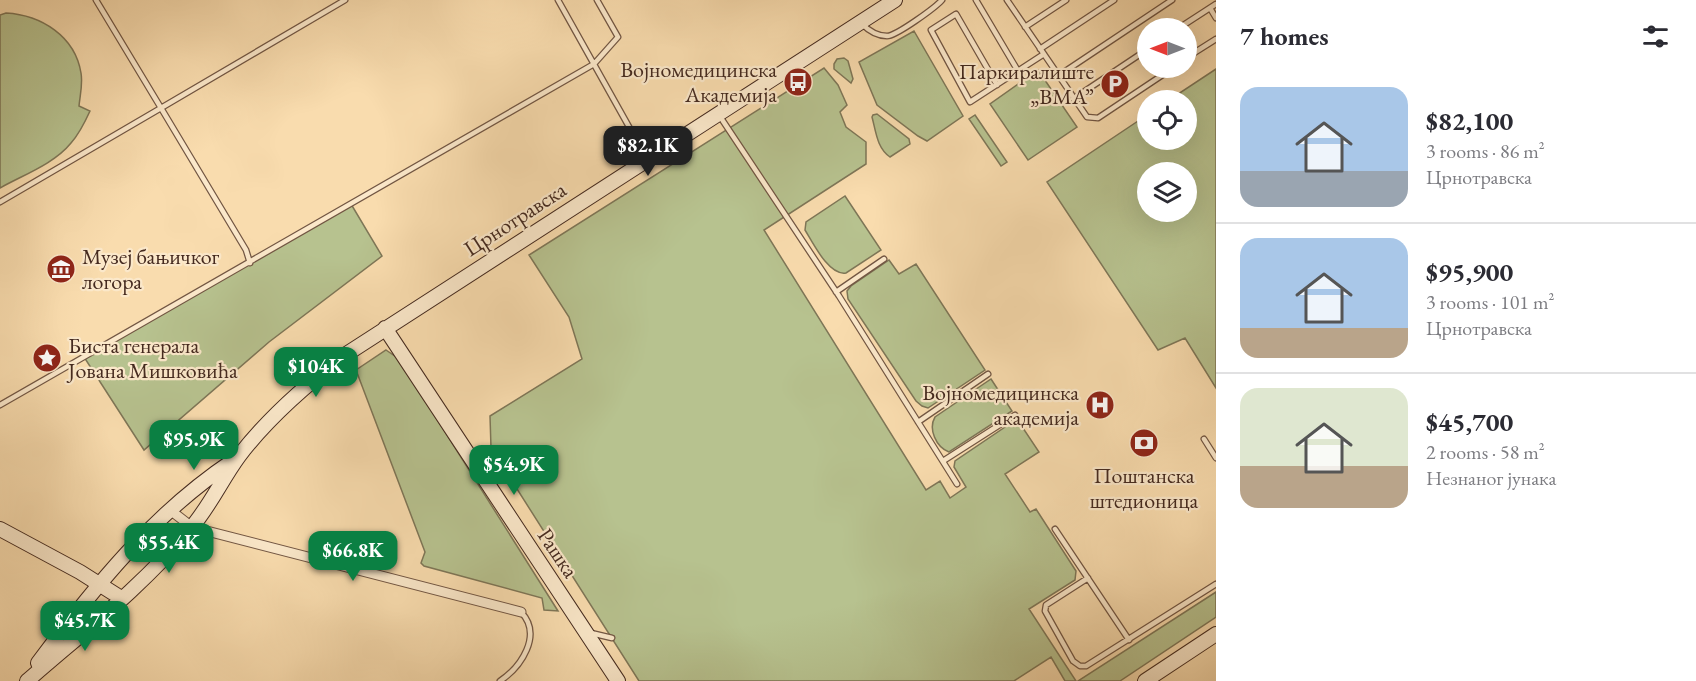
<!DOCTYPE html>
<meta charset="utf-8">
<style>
:root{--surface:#fff;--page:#f2f2f3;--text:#2b2b33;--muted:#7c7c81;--line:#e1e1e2;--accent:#0b8043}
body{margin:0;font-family:"EB Garamond",serif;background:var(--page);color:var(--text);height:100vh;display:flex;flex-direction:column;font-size:22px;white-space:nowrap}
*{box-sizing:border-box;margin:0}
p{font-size:20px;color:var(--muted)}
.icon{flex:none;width:33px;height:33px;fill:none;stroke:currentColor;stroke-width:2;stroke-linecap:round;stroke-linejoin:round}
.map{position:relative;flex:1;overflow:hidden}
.drawer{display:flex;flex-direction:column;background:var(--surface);width:480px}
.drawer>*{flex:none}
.needle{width:39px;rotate:270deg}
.buttons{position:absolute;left:1137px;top:18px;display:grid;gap:12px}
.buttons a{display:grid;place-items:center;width:60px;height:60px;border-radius:50%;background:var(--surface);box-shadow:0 6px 24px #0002;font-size:30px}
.price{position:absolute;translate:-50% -51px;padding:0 14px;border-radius:12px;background:var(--accent);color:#fff;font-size:20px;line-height:39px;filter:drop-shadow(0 2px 3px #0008)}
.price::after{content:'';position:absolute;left:50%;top:36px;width:18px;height:14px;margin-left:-9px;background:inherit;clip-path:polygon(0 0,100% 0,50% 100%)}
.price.current{background:#222;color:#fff}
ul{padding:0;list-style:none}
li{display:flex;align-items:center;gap:18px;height:150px;padding:0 24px}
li+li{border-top:2px solid var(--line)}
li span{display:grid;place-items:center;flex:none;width:168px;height:120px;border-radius:18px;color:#555}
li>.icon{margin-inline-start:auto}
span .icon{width:72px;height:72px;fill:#fffc;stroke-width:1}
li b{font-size:26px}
h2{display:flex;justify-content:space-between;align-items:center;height:72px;padding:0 24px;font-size:26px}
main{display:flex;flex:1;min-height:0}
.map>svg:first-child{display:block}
.green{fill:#b7c28f;stroke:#7e7657;stroke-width:1.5;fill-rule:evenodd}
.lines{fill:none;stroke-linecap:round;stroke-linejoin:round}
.lane-casing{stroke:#725643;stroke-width:7}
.street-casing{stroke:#725643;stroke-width:11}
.secondary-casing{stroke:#452a1f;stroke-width:16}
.lane{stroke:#fbe8ca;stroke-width:4.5}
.street{stroke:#fbe8ca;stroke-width:9}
.secondary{stroke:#fbe8ca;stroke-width:14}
.labels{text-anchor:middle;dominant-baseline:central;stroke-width:4.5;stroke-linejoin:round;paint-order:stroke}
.poi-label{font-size:22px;fill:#452a1f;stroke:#fbe8ca;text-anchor:end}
.street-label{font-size:22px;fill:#452a1f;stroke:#fbe8ca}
</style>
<main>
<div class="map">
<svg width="1216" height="681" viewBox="0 0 1216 681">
<rect width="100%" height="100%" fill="#f9dcae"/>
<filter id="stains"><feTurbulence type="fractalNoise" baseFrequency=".00333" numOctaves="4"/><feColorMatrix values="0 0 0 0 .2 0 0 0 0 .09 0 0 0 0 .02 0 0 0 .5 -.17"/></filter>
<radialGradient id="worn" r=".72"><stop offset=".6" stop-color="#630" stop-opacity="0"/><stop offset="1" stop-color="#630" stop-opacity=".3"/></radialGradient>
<path class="green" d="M 6,13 C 41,15 75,36 81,73 C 83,84 80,95 79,106 L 90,111 C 85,122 79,134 71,143 C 54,164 23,175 0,188 L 0,15 Z
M 914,31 L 963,116 L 927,141 L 918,136 L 877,105 L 859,62 Z
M 844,58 L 848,61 L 853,79 L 851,83 L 834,69 L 834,64 L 837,59 Z
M 824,68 L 838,85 L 847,105 L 840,112 L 846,127 L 866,142 L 866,164 L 764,230 L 926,490 L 940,481 L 950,498 L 966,487 L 954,467 L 955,461 L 1017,419 L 1039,452 L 1005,474 L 1030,512 L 1036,509 L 1076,571 L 1075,580 L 1029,609 L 1076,681 L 1065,681 L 1051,657 L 1014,681 L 639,681 L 491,448 L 490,416 L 582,359 L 569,317 L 529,255 Z
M 1216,69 L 1216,388 L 1185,338 L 1158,350 L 1047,182 L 1147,115 L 1148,140 L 1186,140 L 1186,100 L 1169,100 ZM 1148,172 L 1186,172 L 1186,212 L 1148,212 Z
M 1038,70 L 1077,127 L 1028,160 L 990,104 Z
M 877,114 L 909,139 L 910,144 L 890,157 C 877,148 876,132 872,117 L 873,115 Z
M 975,115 L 1007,162 L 1001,166 L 969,119 Z
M 845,196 L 881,250 L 846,273 C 829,276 813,243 805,230 L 806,222 Z
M 351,204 L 382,256 L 269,342 L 144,450 L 84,357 Z
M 889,260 L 899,274 L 916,264 L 985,370 L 928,408 L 922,406 L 916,401 L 848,299 L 847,291 L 851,286 Z
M 386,350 L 399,359 L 558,611 L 544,610 L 542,598 L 424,566 L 421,563 L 425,552 L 356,370 Z
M 991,379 L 1012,411 L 949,452 C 936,447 928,429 935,417 Z
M 1216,592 L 1216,617 L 1120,681 L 1078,681 Z"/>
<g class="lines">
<g class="lane-casing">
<path id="lane" d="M 558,0 L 647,159
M 976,0 L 1018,71
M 1007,0 L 1087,117 L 1098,118 L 1173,68
M 1210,8 L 1216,18
M 862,24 C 868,30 877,36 887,36 C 896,36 935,8 942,0
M 1025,27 L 1066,0
M 1179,28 L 1216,4
M 1040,49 L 1114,0
M 1186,58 L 1216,39
M 1058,76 L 1172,0
M 997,85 L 956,14 L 931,30 L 970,102 L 1044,54
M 1073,99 L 1148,49
M 719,115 L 839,296 L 957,484
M 0,202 L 161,108 L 96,0
M 250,263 L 246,250 L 161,108 L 345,0
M 836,292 L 884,259
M 0,405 L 594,64 L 618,37 L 597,0
M 918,422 L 988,374
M 1204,439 L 1216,458
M 943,461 L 1015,415
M 1055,529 L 1129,640
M 1088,578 L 1046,605 L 1045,611 L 1073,661 L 1080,666 L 1086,666 L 1216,584
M 591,633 L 612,638
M 500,681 C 521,667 543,635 521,612"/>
</g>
<g class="street-casing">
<path id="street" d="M 170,510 L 192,527 L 199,529 L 521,612"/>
</g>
<g class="secondary-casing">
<path id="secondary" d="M 385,328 L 618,681
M 0,529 L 80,572 L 121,598
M 38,663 C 95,586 153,514 234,460
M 27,681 C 82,633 144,585 191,528 C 210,506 222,479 239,456 C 268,418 307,384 345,355 L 895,0
M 1145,681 L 1216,634"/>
</g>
<use href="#lane" class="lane"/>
<use href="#street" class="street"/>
<use href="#secondary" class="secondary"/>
</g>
<defs>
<g id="bus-disc" transform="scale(1.5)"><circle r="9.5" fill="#8f2418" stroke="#fbe8ca"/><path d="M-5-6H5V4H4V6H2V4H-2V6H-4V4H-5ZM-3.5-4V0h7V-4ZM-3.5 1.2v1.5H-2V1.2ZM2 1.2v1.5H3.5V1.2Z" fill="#fff"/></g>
<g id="parking-disc" transform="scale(1.5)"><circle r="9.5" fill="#8f2418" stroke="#fbe8ca"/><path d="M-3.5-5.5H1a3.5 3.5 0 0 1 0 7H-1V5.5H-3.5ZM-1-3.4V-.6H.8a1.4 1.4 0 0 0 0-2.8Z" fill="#fff"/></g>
<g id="museum-disc" transform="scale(1.5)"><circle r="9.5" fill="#8f2418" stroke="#fbe8ca"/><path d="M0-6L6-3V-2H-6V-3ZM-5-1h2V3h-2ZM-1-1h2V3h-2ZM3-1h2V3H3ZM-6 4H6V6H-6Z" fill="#fff"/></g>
<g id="sight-disc" transform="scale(1.5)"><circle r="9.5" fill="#8f2418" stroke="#fbe8ca"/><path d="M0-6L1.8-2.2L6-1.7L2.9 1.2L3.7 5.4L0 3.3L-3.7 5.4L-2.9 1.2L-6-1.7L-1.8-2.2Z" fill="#fff"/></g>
<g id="hospital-disc" transform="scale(1.5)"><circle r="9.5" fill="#8f2418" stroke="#fbe8ca"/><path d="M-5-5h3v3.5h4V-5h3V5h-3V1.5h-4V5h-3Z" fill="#fff"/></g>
<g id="bank-disc" transform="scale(1.5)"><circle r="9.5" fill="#8f2418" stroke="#fbe8ca"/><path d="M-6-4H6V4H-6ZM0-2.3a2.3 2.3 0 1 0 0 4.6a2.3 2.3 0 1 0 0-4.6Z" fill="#fff"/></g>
</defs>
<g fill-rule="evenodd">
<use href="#bus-disc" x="798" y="82"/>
<use href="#parking-disc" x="1115" y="84"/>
<use href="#museum-disc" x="61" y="269"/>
<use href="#sight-disc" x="47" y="358"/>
<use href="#hospital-disc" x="1100" y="405"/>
<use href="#bank-disc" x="1144" y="443"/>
</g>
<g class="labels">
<g class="poi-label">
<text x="777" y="69">Војномедицинска<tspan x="777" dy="25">Академија</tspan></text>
<text x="1094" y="71">Паркиралиште<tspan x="1094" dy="25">„ВМА”</tspan></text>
<text x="82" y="256" text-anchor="start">Музеј бањичког<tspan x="82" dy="25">логора</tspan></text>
<text x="68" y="345" text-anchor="start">Биста генерала<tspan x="68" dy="25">Јована Мишковића</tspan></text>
<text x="1079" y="392">Војномедицинска<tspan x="1079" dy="25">академија</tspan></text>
<text x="1144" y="475" text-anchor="middle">Поштанска<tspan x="1144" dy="25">штедионица</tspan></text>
</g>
<g class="street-label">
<text transform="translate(515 219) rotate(-33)">Црнотравска</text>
<text transform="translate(558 553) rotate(56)">Рашка</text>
</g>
</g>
<rect width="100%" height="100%" filter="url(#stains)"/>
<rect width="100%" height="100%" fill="url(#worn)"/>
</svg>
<div class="buttons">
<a><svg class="needle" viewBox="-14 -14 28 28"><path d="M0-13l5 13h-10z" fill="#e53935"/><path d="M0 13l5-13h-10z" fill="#7c7c81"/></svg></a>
<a><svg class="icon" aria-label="locate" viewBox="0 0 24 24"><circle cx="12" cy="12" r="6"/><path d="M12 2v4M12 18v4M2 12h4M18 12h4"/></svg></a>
<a><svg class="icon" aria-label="layers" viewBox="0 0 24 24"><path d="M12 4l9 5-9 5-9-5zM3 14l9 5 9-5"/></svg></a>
</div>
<b class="price current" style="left:648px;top:177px">$82.1K</b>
<b class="price" style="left:316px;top:398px">$104K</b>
<b class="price" style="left:194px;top:471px">$95.9K</b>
<b class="price" style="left:514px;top:496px">$54.9K</b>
<b class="price" style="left:169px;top:574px">$55.4K</b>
<b class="price" style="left:353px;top:582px">$66.8K</b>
<b class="price" style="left:85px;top:652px">$45.7K</b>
</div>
<section class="drawer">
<h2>7 homes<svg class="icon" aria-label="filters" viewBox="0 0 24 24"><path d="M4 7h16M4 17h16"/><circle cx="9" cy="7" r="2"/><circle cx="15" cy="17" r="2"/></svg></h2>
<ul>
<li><span style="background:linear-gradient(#a9c7e8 70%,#9aa5b1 0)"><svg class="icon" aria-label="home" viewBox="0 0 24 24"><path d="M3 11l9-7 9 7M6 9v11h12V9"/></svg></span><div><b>$82,100</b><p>3 rooms · 86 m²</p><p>Црнотравска</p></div></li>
<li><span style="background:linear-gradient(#a9c7e8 75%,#b9a48a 0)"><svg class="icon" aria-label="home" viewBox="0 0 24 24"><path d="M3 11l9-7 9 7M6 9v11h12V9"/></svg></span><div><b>$95,900</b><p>3 rooms · 101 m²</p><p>Црнотравска</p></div></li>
<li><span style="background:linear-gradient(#dfe7d0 65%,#b9a48a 0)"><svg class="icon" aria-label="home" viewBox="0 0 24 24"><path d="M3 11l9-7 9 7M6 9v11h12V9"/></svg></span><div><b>$45,700</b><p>2 rooms · 58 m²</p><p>Незнаног јунака</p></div></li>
</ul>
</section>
</main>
